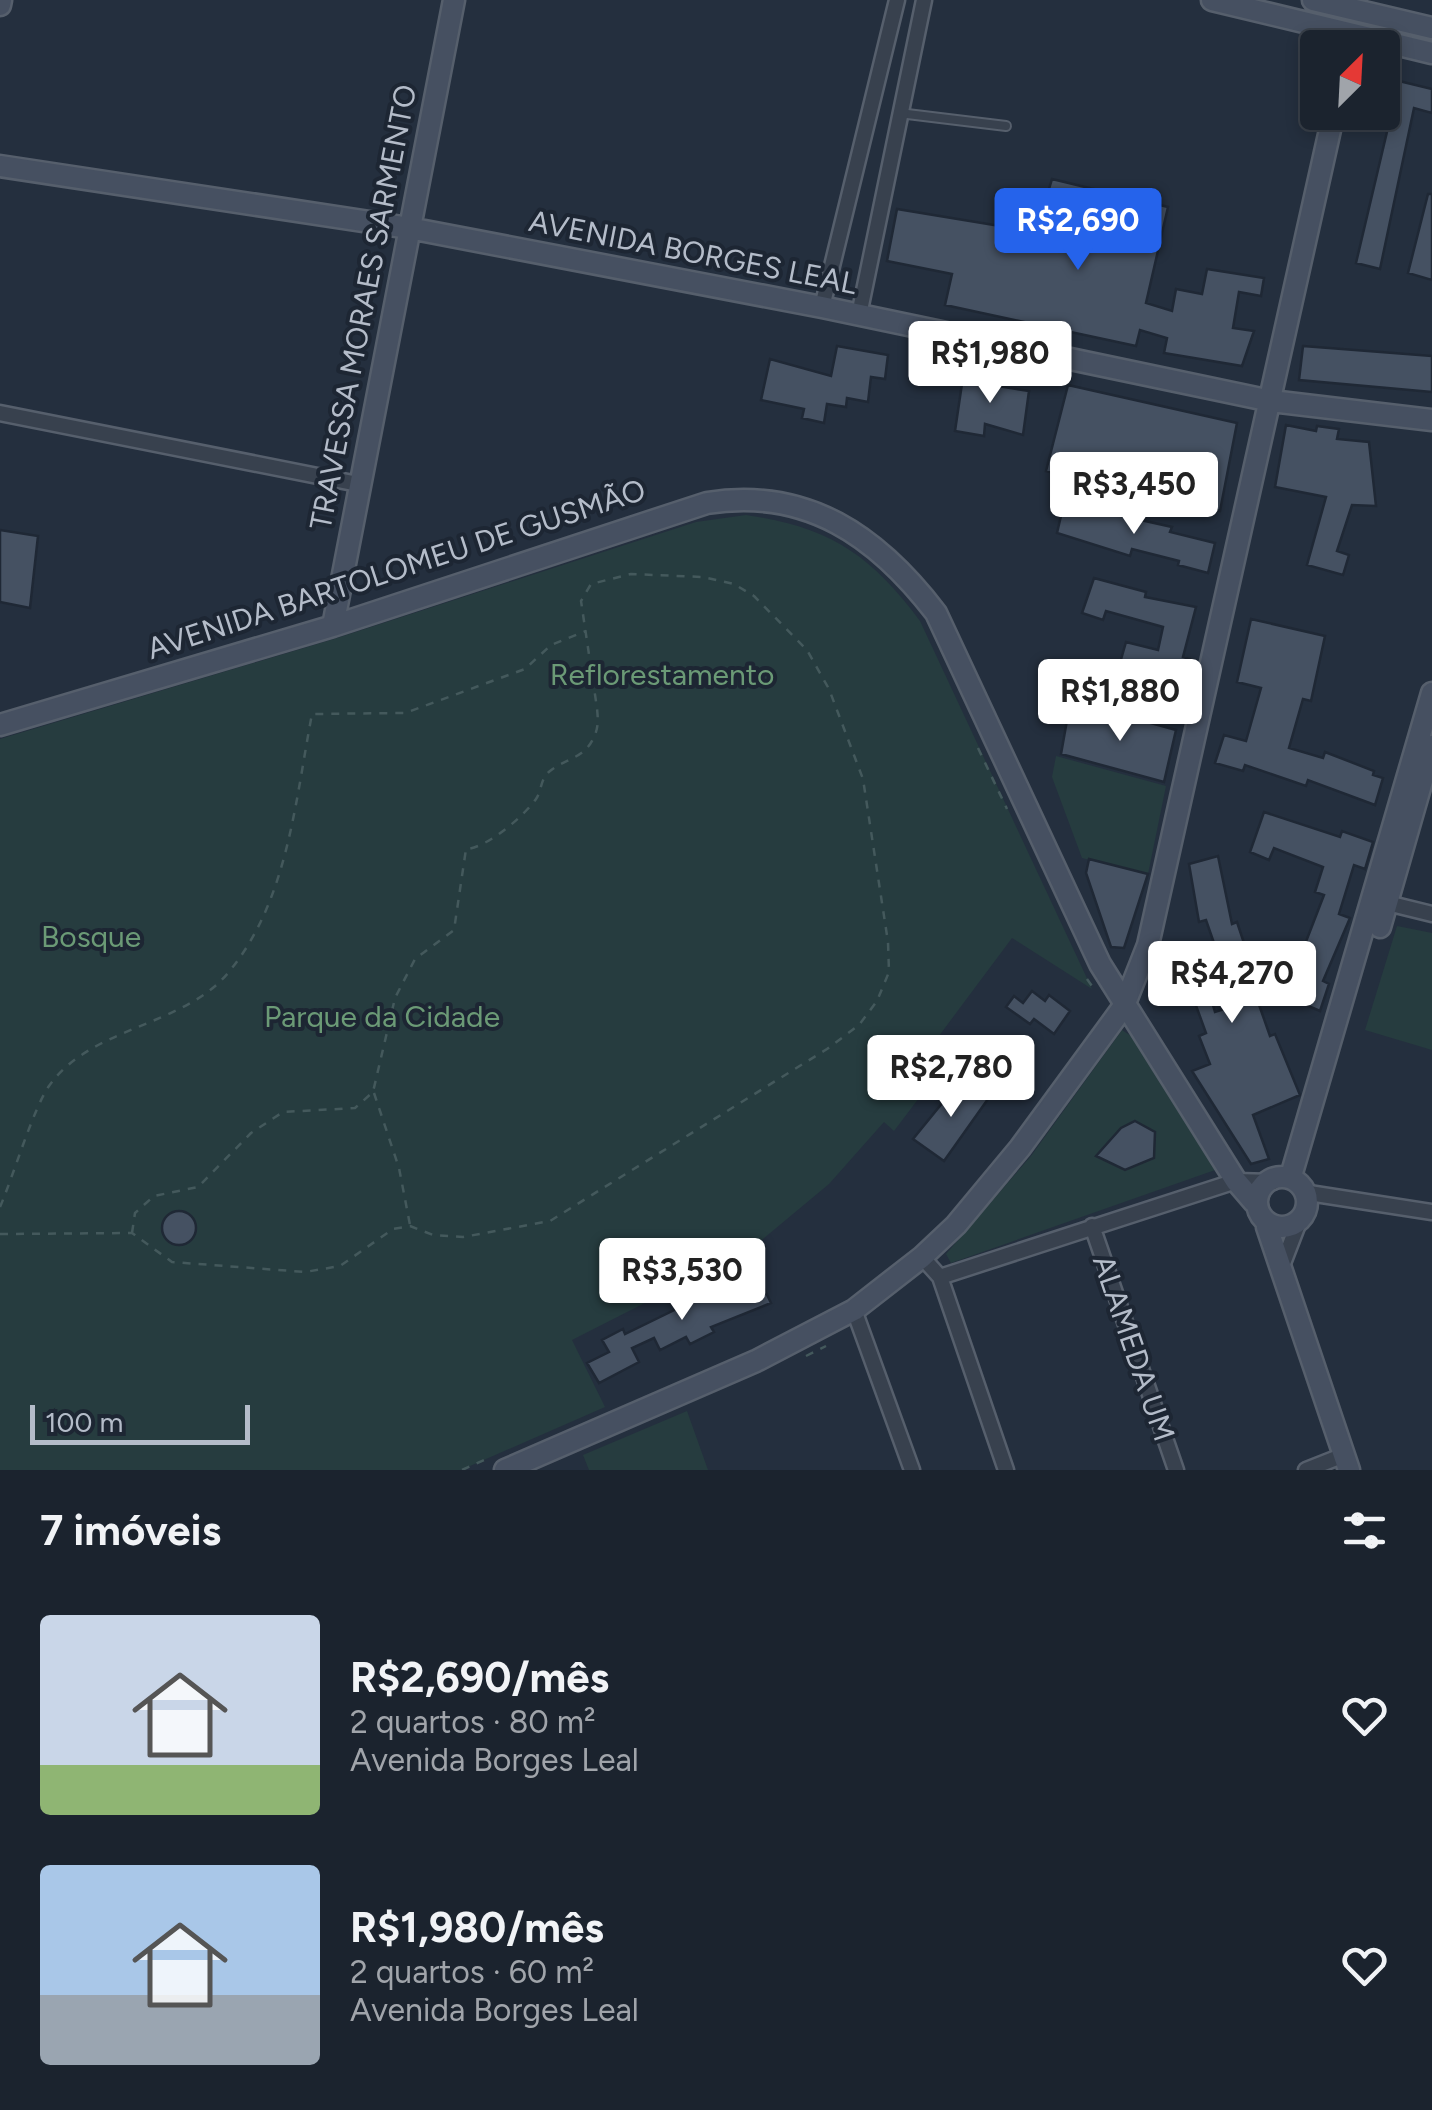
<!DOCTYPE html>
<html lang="pt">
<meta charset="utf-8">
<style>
:root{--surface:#1b232e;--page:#282f3a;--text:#f1f3f6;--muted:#a0a4aa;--line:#39404a;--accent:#2563eb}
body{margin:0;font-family:Figtree,sans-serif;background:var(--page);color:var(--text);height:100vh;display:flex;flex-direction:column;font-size:38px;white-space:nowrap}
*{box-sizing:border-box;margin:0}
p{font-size:32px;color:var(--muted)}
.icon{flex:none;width:55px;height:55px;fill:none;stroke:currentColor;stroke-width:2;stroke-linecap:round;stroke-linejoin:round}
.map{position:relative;height:1470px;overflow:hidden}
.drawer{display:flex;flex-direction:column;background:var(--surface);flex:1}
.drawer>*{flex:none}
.needle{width:65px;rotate:24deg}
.controls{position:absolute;left:1300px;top:30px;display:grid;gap:20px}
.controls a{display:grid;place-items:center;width:100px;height:100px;border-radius:10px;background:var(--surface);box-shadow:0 5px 15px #0003,0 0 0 2px var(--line);font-size:50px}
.scale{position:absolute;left:30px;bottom:25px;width:220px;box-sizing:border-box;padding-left:10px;border:5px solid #b4bcc9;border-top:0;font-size:28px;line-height:35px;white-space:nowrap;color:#b4bcc9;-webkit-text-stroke:8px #1d2633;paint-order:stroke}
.price{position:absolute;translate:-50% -85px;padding:0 22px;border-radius:10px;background:#fff;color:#222;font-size:32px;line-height:65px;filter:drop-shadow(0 2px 5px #0008)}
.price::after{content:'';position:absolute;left:50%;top:60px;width:30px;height:22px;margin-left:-15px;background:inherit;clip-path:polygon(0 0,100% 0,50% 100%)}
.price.active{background:var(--accent);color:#fff}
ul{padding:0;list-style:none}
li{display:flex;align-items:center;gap:30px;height:250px;padding:0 40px}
li span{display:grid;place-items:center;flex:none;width:280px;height:200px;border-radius:10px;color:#555}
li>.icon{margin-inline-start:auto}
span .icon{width:120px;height:120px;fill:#fffc;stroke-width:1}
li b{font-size:42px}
h2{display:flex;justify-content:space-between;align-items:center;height:120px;padding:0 40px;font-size:42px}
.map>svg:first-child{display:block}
.green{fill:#263c3f}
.building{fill:#455162;stroke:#1f2835;stroke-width:2.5}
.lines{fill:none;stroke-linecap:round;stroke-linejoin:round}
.lane-casing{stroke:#565f6c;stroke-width:12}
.street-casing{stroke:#565f6c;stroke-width:19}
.secondary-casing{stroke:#565f6c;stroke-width:25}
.path{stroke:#44595c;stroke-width:2.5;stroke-dasharray:8 8;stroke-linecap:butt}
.lane{stroke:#38414e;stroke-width:8}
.street{stroke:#38414e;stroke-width:14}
.secondary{stroke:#465061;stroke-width:20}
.labels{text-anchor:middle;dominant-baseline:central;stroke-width:8;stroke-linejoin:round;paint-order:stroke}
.street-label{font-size:30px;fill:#b4bcc9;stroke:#1d2633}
.park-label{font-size:30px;fill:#6b9a76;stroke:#1d2633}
</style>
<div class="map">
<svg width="1432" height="1470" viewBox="0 0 1432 1470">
<rect width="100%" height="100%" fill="#242f3e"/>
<path class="green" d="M 746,515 C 829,527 870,554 920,621 L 1092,989 L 1012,938 L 927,1052 L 944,1065 L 894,1131 L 884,1122 L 829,1184 L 751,1249 L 572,1340 L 605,1407 L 461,1470 L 0,1470 L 0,739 L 334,639 L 696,522 Z
M 1056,756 L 1166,786 L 1148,874 L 1082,858 L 1052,777 Z
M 1397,926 L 1432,933 L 1432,1050 L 1365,1030 Z
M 1122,1030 L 1131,1036 L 1218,1169 L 951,1263 L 946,1254 L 1031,1156 Z
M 687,1411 L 708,1470 L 589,1470 L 583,1455 Z"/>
<path class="building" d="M 1399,81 L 1432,89 L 1432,113 L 1414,108 L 1380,269 L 1356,263 Z
M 1052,179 L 1168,207 L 1146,303 L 1172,311 L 1176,289 L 1202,294 L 1207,269 L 1264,278 L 1261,296 L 1239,292 L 1233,328 L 1254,331 L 1242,366 L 1164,353 L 1167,338 L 1140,330 L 1136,346 L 945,305 L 952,274 L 887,261 L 897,209 L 1036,232 Z
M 1428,194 L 1432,194 L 1432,280 L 1408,273 Z
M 837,346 L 888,355 L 885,379 L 871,377 L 868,402 L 847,398 L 846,407 L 827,404 L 824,423 L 802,418 L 804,409 L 761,400 L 770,359 L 831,376 Z
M 1303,346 L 1432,356 L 1432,392 L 1299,380 Z
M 964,370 L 993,375 L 991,385 L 1029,391 L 1023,435 L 985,424 L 984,436 L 955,431 Z
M 1068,385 L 1237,423 L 1220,511 L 1046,471 Z
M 1286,425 L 1316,431 L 1317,426 L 1339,429 L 1337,439 L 1369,442 L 1376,506 L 1352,505 L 1337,551 L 1349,555 L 1343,575 L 1307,565 L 1326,497 L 1275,487 Z
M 1064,503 L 1172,527 L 1170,532 L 1215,543 L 1208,573 L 1178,565 L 1179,561 L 1132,549 L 1130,556 L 1057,533 Z
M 0,530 L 38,536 L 30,608 L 0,602 Z
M 1094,578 L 1146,592 L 1145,597 L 1196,607 L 1183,657 L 1190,659 L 1182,691 L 1188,693 L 1184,707 L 1160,700 L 1167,675 L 1120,663 L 1126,642 L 1158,650 L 1163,627 L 1106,611 L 1103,620 L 1082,613 Z
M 1251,619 L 1325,636 L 1311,701 L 1303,699 L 1289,748 L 1323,758 L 1325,752 L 1374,771 L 1373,775 L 1383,778 L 1375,805 L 1308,780 L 1306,786 L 1245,765 L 1243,771 L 1215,763 L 1224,735 L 1246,741 L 1261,688 L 1237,682 Z
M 1069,709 L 1126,725 L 1129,717 L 1176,730 L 1164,782 L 1061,754 Z
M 1264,812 L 1340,837 L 1342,831 L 1373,842 L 1365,869 L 1354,865 L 1339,914 L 1350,918 L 1323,981 L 1329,984 L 1320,1011 L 1285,996 L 1324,895 L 1315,892 L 1323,867 L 1274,848 L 1269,860 L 1250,852 Z
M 1218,856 L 1232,924 L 1237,922 L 1246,949 L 1201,965 L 1215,1012 L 1257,999 L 1270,1036 L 1275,1034 L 1300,1095 L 1253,1115 L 1269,1159 L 1251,1164 L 1192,1071 L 1210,1064 L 1199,1036 L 1206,1033 L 1194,1000 L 1186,1003 L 1172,958 L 1215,946 L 1206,920 L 1199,922 L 1189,864 Z
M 1089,859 L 1148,874 L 1124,948 L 1111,947 L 1086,873 Z
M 1032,991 L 1045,1001 L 1049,995 L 1070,1011 L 1054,1034 L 1034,1019 L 1030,1024 L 1006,1007 L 1014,996 L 1023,1003 Z
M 961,1080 L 988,1099 L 944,1161 L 913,1139 Z
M 1135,1121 L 1155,1132 L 1154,1158 L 1125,1170 L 1096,1156 L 1121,1128 Z
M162 1228a17 17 0 1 1 34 0a17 17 0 1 1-34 0Z
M 757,1274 L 771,1303 L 711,1327 L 714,1332 L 690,1344 L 686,1337 L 660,1350 L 654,1338 L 632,1348 L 639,1362 L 599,1383 L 587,1363 L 609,1352 L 602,1340 L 623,1329 L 625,1334 L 701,1297 L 697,1288 L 721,1278 L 728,1287 Z"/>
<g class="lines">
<g class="lane-casing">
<path id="lane" d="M 899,113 L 1006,126"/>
</g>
<g class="street-casing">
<path id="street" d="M 822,307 L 897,0
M 859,315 L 924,0
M 0,413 L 358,484
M 1379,901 L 1432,914
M 1309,1193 L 1432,1212
M 1092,1226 L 1176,1470
M 922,1257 L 940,1277 L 1236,1181 L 1273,1182
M 1280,1271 L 1302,1214
M 940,1277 L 1006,1470
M 854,1310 L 912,1470
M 1306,1470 L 1344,1455"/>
</g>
<g class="secondary-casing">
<path id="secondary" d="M 1212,0 L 1432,53
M 1313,0 L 1432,28
M 0,5 L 1,0
M 0,166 L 409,228 L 822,307 L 1271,401 L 1432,420
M 333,626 L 454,0
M 0,725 L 333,626 L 707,503 C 807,487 877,536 936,613 L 1100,964 L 1236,1181 L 1254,1202
M 1380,927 L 1432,746
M 1291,1176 L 1432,693
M1257 1202a25 25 0 1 1 50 0a25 25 0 1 1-50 0Z
M 1267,1227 L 1349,1470
M 505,1470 L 756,1361 L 854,1310 L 922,1257 L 956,1225 L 1020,1148 L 1124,1006 L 1148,945 L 1334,112"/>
</g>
<path class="path" d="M 978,748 L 1007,809
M 1087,979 L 1096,992
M 374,1093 L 399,1168 L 410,1225
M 0,1207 C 13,1177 33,1109 49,1086 C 91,1026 183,1027 228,973 C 288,901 295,802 312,714 L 405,713 L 525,669 L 551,645 L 586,631
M 0,1234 L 132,1233 L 172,1262 L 305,1272 L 340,1266 L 393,1229 L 410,1226 L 433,1235 L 463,1237 L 550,1221 L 827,1049 L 859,1025 L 877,1001 L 889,972 L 888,942 L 863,779 L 829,689 L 807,650 L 754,596 L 734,584 L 703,577 L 631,574 L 591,584 L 581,601 L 597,708 C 598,719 599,728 593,739 C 584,758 565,759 550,771 C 540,779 542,790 536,799 C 524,816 487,848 466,849 L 454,930 L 415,959 L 395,998 L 373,1092 L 355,1108 L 283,1112 L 251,1133 L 198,1187 L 154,1196 L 135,1213 L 132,1233
M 806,1356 L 826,1346
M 462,1470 L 491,1457"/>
<use href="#lane" class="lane"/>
<use href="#street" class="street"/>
<use href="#secondary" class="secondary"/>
</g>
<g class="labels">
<g class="street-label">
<text transform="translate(693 252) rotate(11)">AVENIDA BORGES LEAL</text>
<text transform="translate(363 307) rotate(-79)">TRAVESSA MORAES SARMENTO</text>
<text transform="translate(396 569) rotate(-18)">AVENIDA BARTOLOMEU DE GUSMÃO</text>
<text transform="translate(1134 1348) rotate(71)">ALAMEDA UM</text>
</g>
<g class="park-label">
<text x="662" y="674">Reflorestamento</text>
<text x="91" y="936">Bosque</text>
<text x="382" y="1016">Parque da Cidade</text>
</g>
</g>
</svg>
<div class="controls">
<a><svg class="needle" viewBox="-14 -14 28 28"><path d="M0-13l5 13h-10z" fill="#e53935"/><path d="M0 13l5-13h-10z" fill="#a0a4aa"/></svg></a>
</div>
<div class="scale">100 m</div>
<b class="price active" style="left:1078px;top:273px">R$2,690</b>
<b class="price" style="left:990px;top:406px">R$1,980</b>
<b class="price" style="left:1134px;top:537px">R$3,450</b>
<b class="price" style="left:1120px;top:744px">R$1,880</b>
<b class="price" style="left:1232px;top:1026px">R$4,270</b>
<b class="price" style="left:951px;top:1120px">R$2,780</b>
<b class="price" style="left:682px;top:1323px">R$3,530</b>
</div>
<section class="drawer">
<h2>7 imóveis<svg class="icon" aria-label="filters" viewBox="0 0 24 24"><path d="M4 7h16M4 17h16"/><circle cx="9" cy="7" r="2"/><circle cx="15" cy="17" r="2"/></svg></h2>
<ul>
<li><span style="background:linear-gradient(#c9d6e8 75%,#8fb573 0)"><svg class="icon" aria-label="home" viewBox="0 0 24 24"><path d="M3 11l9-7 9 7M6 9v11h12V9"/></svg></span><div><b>R$2,690/mês</b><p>2 quartos · 80 m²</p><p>Avenida Borges Leal</p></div><svg class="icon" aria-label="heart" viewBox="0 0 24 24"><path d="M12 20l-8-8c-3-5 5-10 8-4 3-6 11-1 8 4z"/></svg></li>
<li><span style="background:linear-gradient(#a9c7e8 65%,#9aa5b1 0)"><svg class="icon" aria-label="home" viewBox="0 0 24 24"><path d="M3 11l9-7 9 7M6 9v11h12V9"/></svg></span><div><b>R$1,980/mês</b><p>2 quartos · 60 m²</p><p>Avenida Borges Leal</p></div><svg class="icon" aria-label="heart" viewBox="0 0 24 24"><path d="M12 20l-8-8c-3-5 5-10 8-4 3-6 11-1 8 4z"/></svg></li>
</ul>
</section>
